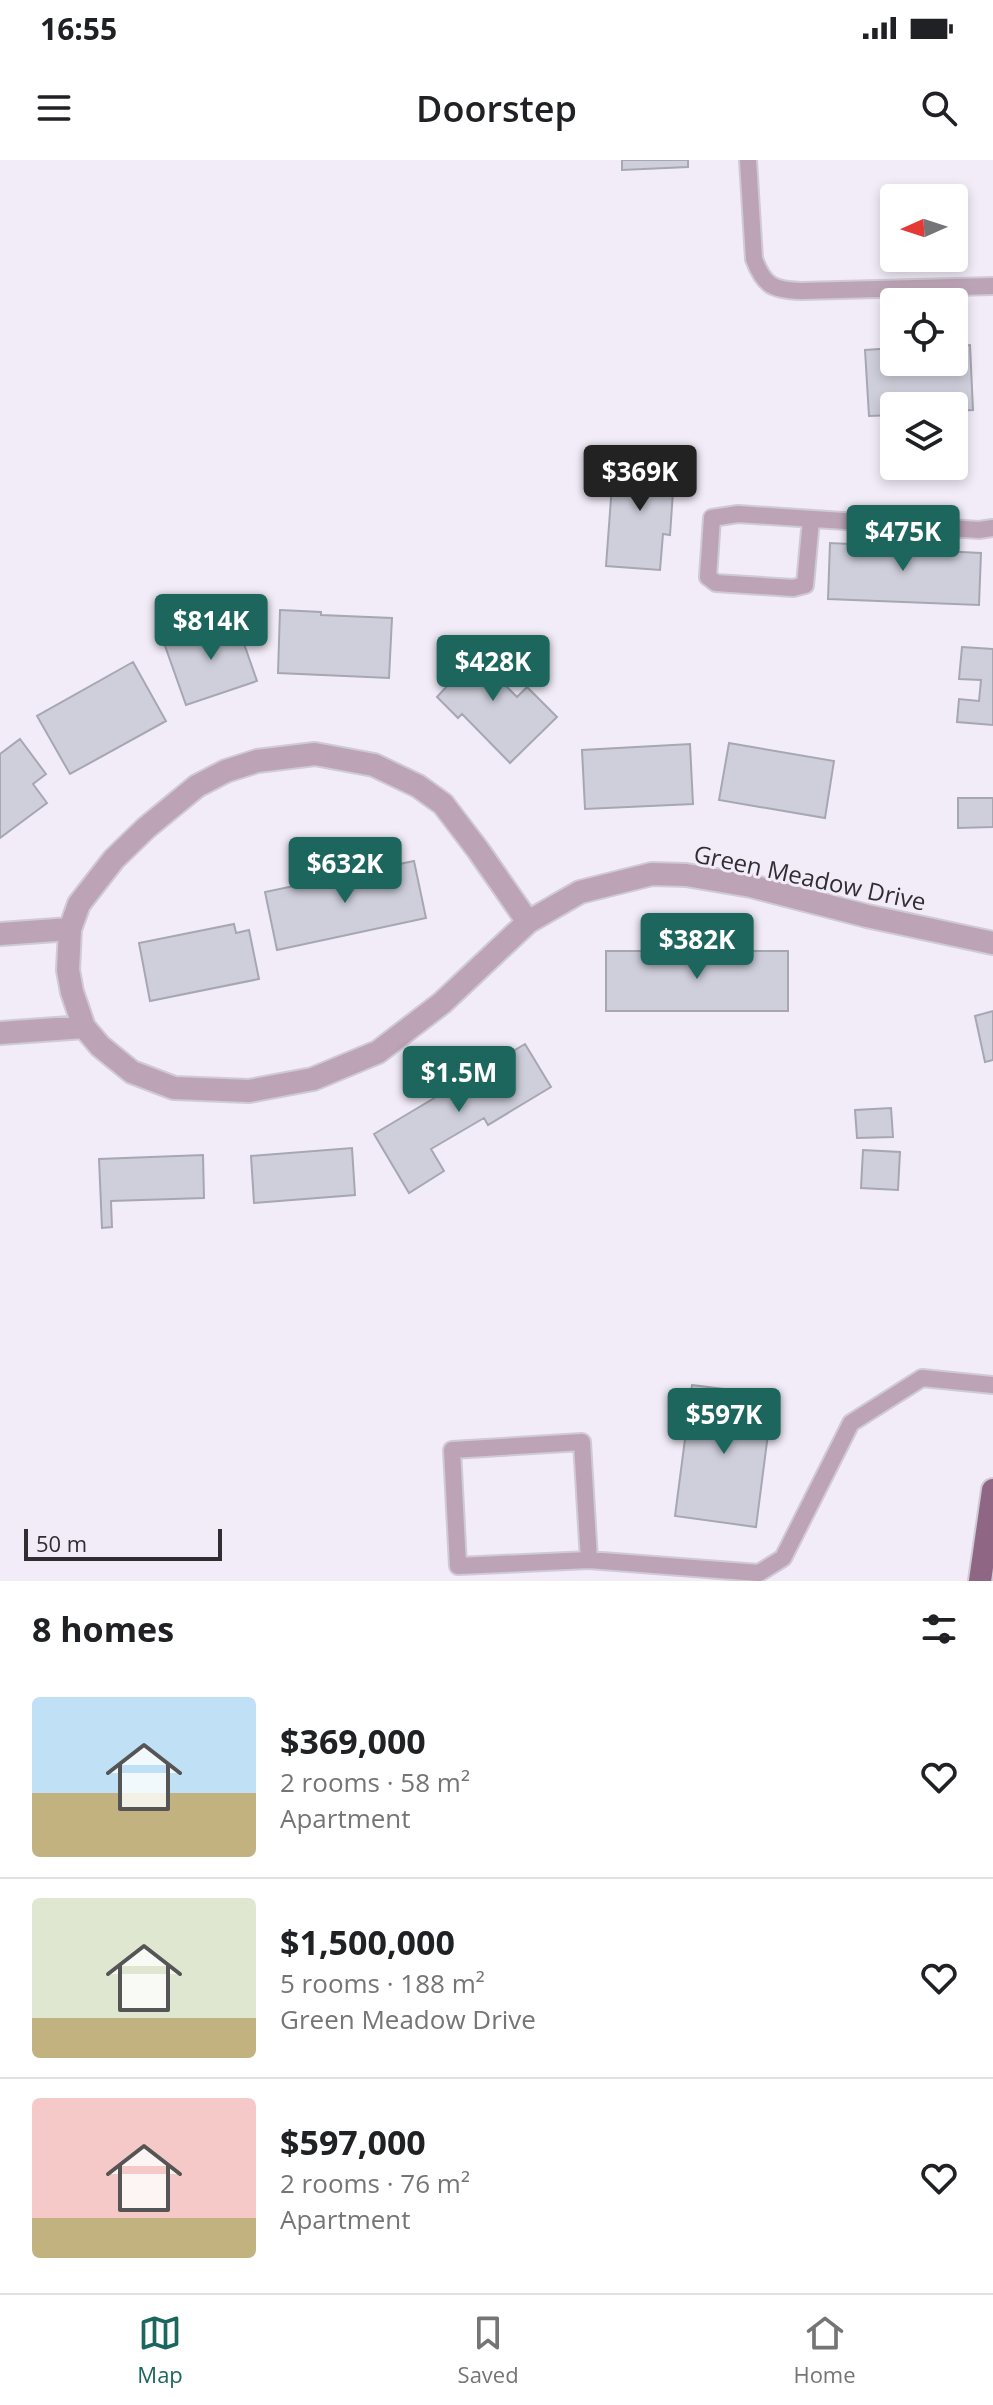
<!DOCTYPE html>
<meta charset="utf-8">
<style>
:root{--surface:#fff;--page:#f6f6f6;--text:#202124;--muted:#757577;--line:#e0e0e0;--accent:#1c665d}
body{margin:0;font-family:"Open Sans",sans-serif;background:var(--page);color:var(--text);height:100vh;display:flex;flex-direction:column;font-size:30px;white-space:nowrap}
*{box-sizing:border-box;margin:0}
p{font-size:26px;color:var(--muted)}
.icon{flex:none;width:44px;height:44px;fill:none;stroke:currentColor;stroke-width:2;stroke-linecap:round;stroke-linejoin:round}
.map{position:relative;height:1421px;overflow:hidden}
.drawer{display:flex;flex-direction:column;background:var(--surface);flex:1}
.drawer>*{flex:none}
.needle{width:52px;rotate:267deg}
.fabs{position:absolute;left:880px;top:24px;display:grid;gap:16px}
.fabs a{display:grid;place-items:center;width:88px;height:88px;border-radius:8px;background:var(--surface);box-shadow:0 4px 12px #0003;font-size:40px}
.scale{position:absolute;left:24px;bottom:20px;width:198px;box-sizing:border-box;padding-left:8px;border:4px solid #312e33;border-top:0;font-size:22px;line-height:28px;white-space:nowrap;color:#312e33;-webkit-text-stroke:6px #f2ecf8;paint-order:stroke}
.price{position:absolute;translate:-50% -68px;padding:0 18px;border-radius:8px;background:var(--accent);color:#fff;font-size:26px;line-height:52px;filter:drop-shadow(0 2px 4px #0008)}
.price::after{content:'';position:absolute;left:50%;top:48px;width:24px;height:18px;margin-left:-12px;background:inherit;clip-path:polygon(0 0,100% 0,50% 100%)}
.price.selected{background:#222;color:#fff}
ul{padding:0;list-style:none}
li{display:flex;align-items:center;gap:24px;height:200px;padding:0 32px}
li+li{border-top:2px solid var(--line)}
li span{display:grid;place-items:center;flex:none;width:224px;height:160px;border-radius:8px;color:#555}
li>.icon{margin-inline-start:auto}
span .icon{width:96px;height:96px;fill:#fffc;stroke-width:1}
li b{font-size:34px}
h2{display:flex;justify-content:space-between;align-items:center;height:96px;padding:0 32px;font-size:34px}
.status{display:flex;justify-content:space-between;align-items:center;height:56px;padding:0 40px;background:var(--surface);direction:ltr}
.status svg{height:22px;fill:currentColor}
header{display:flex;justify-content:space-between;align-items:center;height:104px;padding:0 32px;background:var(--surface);font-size:36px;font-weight:600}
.menu{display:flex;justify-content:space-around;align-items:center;height:112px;border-top:2px solid var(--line);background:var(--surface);font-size:22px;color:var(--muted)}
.menu a{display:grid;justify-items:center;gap:4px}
.menu .selected{color:var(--accent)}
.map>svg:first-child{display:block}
.building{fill:#cfcfdc;stroke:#a7a7b3;stroke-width:2}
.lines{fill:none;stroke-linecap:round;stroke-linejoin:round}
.service-casing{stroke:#cfcad5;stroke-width:20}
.minor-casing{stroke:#cfcad5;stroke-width:26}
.primary-casing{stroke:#cfcad5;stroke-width:26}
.service{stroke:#bca4b6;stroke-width:16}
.minor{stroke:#bca4b6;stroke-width:22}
.primary{stroke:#906685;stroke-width:22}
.labels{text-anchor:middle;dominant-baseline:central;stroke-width:6;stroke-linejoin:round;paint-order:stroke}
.street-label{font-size:24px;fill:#312e33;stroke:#f2ecf8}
</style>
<div class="status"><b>16:55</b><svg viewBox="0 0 49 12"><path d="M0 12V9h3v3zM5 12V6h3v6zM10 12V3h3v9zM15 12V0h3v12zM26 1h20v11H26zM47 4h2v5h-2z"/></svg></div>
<header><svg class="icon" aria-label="menu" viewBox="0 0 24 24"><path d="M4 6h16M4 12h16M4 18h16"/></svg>Doorstep<svg class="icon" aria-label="search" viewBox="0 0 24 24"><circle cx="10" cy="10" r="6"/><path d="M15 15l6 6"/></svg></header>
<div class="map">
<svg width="993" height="1421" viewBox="0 0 993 1421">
<rect width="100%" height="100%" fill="#f2ecf8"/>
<path class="building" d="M 622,0 L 688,0 L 688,7 L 622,10 Z
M 970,185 L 973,250 L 954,251 L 954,246 L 894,246 L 894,255 L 869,256 L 865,190 L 894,188 L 894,202 L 954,202 L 954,186 Z
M 614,298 L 675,303 L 670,375 L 663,374 L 660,410 L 606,406 Z
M 893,373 L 921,374 L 921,390 L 981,393 L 979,445 L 828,439 L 830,383 L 892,386 Z
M 280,450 L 321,452 L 321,455 L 392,458 L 389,518 L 278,513 Z
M 235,458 L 257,521 L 186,545 L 164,483 Z
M 474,481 L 503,511 L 497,517 L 517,537 L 527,527 L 557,557 L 510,603 L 462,554 L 458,558 L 437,537 L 448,525 L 439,516 Z
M 962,487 L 993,489 L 993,565 L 957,562 L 959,539 L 979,541 L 981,520 L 959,519 Z
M 133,502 L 166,561 L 70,614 L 37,556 Z
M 20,579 L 46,614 L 33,624 L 47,643 L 0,678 L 0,594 Z
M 729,583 L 834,601 L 825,658 L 719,640 Z
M 690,584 L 693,644 L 585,649 L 582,590 Z
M 958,638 L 993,638 L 993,667 L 958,668 Z
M 414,701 L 426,758 L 277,790 L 265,732 Z
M 234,764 L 236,773 L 249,770 L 259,819 L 150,841 L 139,783 Z
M 606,791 L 788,791 L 788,851 L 606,851 Z
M 993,851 L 993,900 L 985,902 L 975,856 Z
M 525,884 L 551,927 L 488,965 L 484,958 L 431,989 L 444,1011 L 409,1033 L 374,974 Z
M 891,948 L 893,977 L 857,978 L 855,950 Z
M 352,988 L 355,1035 L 254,1043 L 251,996 Z
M 863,990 L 900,992 L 898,1030 L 861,1028 Z
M 203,995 L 204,1038 L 111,1041 L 112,1067 L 102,1068 L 99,999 Z
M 692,1225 L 773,1235 L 756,1367 L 675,1356 Z"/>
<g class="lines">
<g class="service-casing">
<path id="service" d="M 748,0 L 754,99 C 764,126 773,130 801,131 L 993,126
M 811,359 L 805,425 L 793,428 L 716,423 L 708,417 L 712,358 L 738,354 L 979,370 L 993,368
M 589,1400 L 582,1282 L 452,1290 L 458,1406 L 589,1400 L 759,1413 L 783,1398 L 851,1263 L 922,1218 L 993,1225"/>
</g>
<g class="minor-casing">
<path id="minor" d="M 528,762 L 478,690 L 443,644 L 418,626 L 374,605 L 315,594 L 257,601 L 226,611 L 197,626 L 146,668 L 114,699 L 79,744 L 70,769 L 68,810 L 72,832 L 84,867 L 100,886 L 132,912 L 174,928 L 249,931 L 313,919 L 378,892 L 442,843 L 528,762 L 580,732 L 652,714 L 686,715 L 751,726 L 867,756 L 993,783
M 0,774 L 70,769
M 0,873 L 84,867"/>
</g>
<g class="primary-casing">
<path id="primary" d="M 980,1421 L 993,1330"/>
</g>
<use href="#service" class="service"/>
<use href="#minor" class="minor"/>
<use href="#primary" class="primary"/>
</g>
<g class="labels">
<g class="street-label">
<text transform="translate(810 717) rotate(12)">Green Meadow Drive</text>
</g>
</g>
</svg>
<div class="fabs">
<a><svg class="needle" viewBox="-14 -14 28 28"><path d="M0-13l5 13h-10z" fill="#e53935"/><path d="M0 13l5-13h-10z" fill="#757577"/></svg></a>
<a><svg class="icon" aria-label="locate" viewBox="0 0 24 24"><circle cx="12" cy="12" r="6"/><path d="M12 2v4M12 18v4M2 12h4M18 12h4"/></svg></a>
<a><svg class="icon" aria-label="layers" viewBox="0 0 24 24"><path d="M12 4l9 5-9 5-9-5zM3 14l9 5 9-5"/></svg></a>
</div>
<div class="scale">50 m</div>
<b class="price selected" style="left:640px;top:353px">$369K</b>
<b class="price" style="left:903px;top:413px">$475K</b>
<b class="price" style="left:211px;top:502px">$814K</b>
<b class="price" style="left:493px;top:543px">$428K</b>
<b class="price" style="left:345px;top:745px">$632K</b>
<b class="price" style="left:697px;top:821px">$382K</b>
<b class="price" style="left:459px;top:954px">$1.5M</b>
<b class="price" style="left:724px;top:1296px">$597K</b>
</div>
<section class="drawer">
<h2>8 homes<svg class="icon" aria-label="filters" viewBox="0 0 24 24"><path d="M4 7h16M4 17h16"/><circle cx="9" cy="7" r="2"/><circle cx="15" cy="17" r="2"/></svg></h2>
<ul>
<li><span style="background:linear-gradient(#bfe0f5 60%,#c2b280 0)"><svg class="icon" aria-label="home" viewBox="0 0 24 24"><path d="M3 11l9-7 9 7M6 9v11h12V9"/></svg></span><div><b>$369,000</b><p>2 rooms · 58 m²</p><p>Apartment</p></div><svg class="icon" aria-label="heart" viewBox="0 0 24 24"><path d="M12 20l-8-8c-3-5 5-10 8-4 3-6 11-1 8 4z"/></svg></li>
<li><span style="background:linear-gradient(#dfe7d0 75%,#c2b280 0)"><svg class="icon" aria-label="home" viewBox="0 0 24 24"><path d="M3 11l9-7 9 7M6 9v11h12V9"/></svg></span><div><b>$1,500,000</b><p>5 rooms · 188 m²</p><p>Green Meadow Drive</p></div><svg class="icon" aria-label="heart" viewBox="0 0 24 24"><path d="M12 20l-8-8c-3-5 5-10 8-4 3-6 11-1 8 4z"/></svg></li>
<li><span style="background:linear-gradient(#f6c9c9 75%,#c2b280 0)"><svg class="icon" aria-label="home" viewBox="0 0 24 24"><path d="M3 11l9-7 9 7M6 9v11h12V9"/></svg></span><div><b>$597,000</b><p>2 rooms · 76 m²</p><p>Apartment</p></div><svg class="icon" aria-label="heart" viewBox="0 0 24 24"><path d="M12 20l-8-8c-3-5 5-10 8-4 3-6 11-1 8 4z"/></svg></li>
</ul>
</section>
<nav class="menu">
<a class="selected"><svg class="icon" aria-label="map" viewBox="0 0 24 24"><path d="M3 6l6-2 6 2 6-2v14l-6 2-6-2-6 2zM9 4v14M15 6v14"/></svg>Map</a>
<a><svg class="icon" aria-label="saved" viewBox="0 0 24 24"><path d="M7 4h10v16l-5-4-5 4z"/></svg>Saved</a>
<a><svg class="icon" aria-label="home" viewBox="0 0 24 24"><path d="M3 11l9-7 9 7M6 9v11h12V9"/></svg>Home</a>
</nav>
